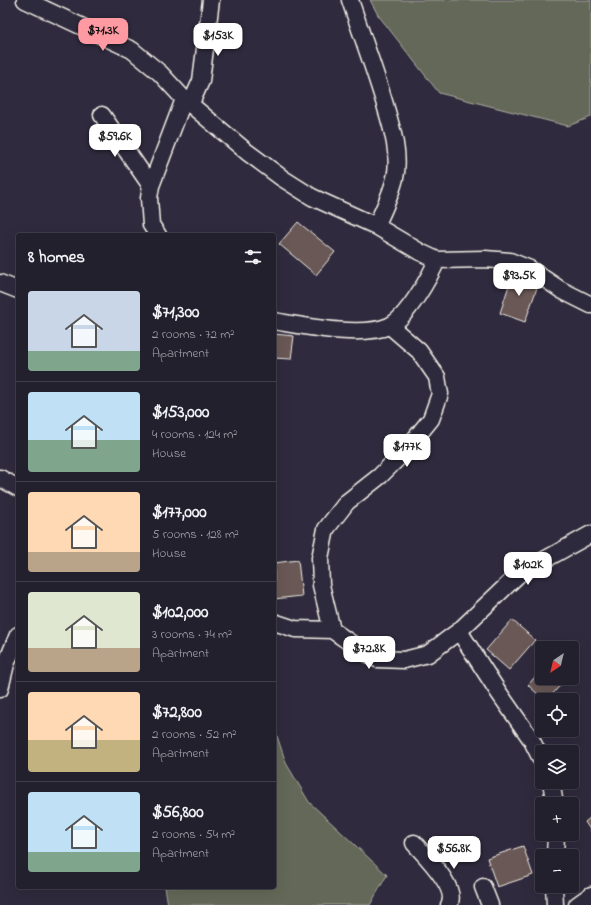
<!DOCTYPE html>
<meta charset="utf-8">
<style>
:root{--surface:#23202e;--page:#2f2d3a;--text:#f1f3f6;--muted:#a3a3aa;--line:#403e4a;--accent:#ff9aa2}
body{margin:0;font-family:"Indie Flower",sans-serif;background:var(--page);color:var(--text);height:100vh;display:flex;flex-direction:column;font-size:15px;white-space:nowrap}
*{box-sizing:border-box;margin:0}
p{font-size:13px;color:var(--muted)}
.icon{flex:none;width:22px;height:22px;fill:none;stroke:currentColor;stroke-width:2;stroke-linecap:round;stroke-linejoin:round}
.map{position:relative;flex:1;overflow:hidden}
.details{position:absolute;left:16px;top:233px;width:260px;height:656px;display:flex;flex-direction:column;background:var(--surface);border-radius:4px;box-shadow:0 4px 16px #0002,0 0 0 1px var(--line)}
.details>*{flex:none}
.needle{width:26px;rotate:215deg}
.tools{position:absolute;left:535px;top:641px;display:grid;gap:8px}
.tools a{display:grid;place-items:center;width:44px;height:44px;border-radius:4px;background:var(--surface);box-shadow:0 4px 16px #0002,0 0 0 1px var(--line);font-size:20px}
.price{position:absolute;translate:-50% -34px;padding:0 9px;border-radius:8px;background:#fff;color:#222;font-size:13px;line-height:26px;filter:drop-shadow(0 1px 2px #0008)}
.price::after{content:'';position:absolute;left:50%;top:24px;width:12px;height:9px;margin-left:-6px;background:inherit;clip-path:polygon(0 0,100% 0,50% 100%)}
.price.current{background:var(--accent);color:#111}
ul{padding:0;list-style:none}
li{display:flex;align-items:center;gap:12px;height:100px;padding:0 12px}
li+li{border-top:1px solid var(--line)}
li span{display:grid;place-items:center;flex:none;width:112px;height:80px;border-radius:4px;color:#555}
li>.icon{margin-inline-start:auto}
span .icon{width:48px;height:48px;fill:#fffc;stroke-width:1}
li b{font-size:17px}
h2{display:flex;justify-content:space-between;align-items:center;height:48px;padding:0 12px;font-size:17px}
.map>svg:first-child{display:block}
.green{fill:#646759;stroke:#acaca0}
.building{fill:#695857;stroke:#f4f1e8}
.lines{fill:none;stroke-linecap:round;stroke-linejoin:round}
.minor-casing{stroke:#f4f1e8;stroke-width:19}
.minor{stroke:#2f2a3d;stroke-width:16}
</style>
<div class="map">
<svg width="591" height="905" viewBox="0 0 591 905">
<rect width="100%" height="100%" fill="#2f2a3d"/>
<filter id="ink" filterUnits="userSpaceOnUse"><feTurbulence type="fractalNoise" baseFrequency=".025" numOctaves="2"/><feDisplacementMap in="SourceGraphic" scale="8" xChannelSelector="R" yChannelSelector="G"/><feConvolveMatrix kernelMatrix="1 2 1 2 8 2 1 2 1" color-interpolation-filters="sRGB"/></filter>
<g filter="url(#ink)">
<path class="green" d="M 370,0 L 591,0 L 591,117 L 568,126 L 439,93 L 378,15 Z
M 274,727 L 286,763 L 309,802 L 387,875 L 370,905 L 168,905 L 165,887 L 274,887 Z"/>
<path class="building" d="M 298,222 L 335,252 L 316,275 L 279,244 Z
M 513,273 L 539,282 L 525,322 L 500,313 Z
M 274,334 L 294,336 L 291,359 L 274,358 Z
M 298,560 L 302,596 L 274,599 L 274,563 Z
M 512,620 L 535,640 L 509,670 L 486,650 Z
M 542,669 L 542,678 L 564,678 L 566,679 L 547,700 L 544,700 L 528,685 Z
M 591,817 L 591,831 L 585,822 Z
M 523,846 L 533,875 L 497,887 L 487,858 Z"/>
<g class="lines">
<g class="minor-casing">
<path id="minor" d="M 25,0 L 132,50 L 160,73 L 184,99 L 247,152 L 282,178 L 312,197 L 376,226 L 420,252 L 437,260 L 485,259 L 510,261 L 530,269 L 561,290 L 591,305
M 350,0 C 361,33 373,65 383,98 C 390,122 401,153 395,178 C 391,195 383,211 376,226
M 190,105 L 201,81 L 211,0
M 102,115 L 151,186
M 158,235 L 151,225 L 149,198 L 151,186 L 184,99
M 0,283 L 18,290
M 274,321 C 304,326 361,338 389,326 C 406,319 430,277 437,260
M 0,478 L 18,488
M 274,622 L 295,629 L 332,630 L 352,644 L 377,659 L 404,660 L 428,654 L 459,631 L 519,574 L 591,534
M 332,630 L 321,585 L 320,558 L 326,529 L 347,502 L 380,476 L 406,450 L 431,419 L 440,394 L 437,377 L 419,351 L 390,326
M 459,631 L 499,693 L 531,739 L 542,761
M 0,689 L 6,664 L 18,635
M 551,782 L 555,804
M 414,843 C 425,856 459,888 449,905
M 555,856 L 556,834
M 554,886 L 555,905
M 483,887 L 490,905
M 577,905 L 591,895"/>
</g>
<use href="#minor" class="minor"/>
</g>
</g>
</svg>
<div class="tools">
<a><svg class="needle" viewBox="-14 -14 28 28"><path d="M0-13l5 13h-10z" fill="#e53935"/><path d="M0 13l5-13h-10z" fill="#a3a3aa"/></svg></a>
<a><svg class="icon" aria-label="locate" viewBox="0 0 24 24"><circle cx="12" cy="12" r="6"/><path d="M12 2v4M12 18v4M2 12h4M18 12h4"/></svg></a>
<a><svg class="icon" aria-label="layers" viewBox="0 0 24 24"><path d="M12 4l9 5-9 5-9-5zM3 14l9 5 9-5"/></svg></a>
<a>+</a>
<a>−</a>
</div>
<b class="price current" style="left:103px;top:52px">$71.3K</b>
<b class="price" style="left:218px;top:57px">$153K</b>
<b class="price" style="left:115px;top:158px">$59.6K</b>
<b class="price" style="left:519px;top:297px">$93.5K</b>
<b class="price" style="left:407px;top:468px">$177K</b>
<b class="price" style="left:528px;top:586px">$102K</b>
<b class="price" style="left:369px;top:670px">$72.8K</b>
<b class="price" style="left:454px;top:870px">$56.8K</b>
<section class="details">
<h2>8 homes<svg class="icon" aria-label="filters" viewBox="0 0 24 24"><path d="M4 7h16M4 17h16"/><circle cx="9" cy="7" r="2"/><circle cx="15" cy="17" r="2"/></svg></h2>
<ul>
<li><span style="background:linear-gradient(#c9d6e8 75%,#7fa58c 0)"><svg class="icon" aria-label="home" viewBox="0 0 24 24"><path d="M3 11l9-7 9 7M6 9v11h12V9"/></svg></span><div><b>$71,300</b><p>2 rooms · 72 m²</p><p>Apartment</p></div></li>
<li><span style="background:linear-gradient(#bfe0f5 60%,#7fa58c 0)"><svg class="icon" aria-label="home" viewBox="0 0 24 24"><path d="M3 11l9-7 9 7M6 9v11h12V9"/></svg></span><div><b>$153,000</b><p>4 rooms · 124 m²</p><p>House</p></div></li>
<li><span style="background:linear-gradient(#ffd9b3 75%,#b9a48a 0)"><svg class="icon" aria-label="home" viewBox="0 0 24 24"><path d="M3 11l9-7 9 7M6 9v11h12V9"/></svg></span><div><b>$177,000</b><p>5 rooms · 128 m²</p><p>House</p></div></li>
<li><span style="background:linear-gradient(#dfe7d0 70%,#b9a48a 0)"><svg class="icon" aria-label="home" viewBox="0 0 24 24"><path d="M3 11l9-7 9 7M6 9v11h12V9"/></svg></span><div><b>$102,000</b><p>3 rooms · 74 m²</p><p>Apartment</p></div></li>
<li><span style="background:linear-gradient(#ffd9b3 60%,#c2b280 0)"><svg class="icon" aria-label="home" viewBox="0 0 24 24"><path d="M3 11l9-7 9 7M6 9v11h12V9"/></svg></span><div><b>$72,800</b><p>2 rooms · 52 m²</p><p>Apartment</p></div></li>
<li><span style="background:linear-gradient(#bfe0f5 75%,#7fa58c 0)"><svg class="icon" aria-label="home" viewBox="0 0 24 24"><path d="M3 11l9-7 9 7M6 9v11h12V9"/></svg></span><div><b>$56,800</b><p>2 rooms · 54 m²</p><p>Apartment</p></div></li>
</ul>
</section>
</div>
